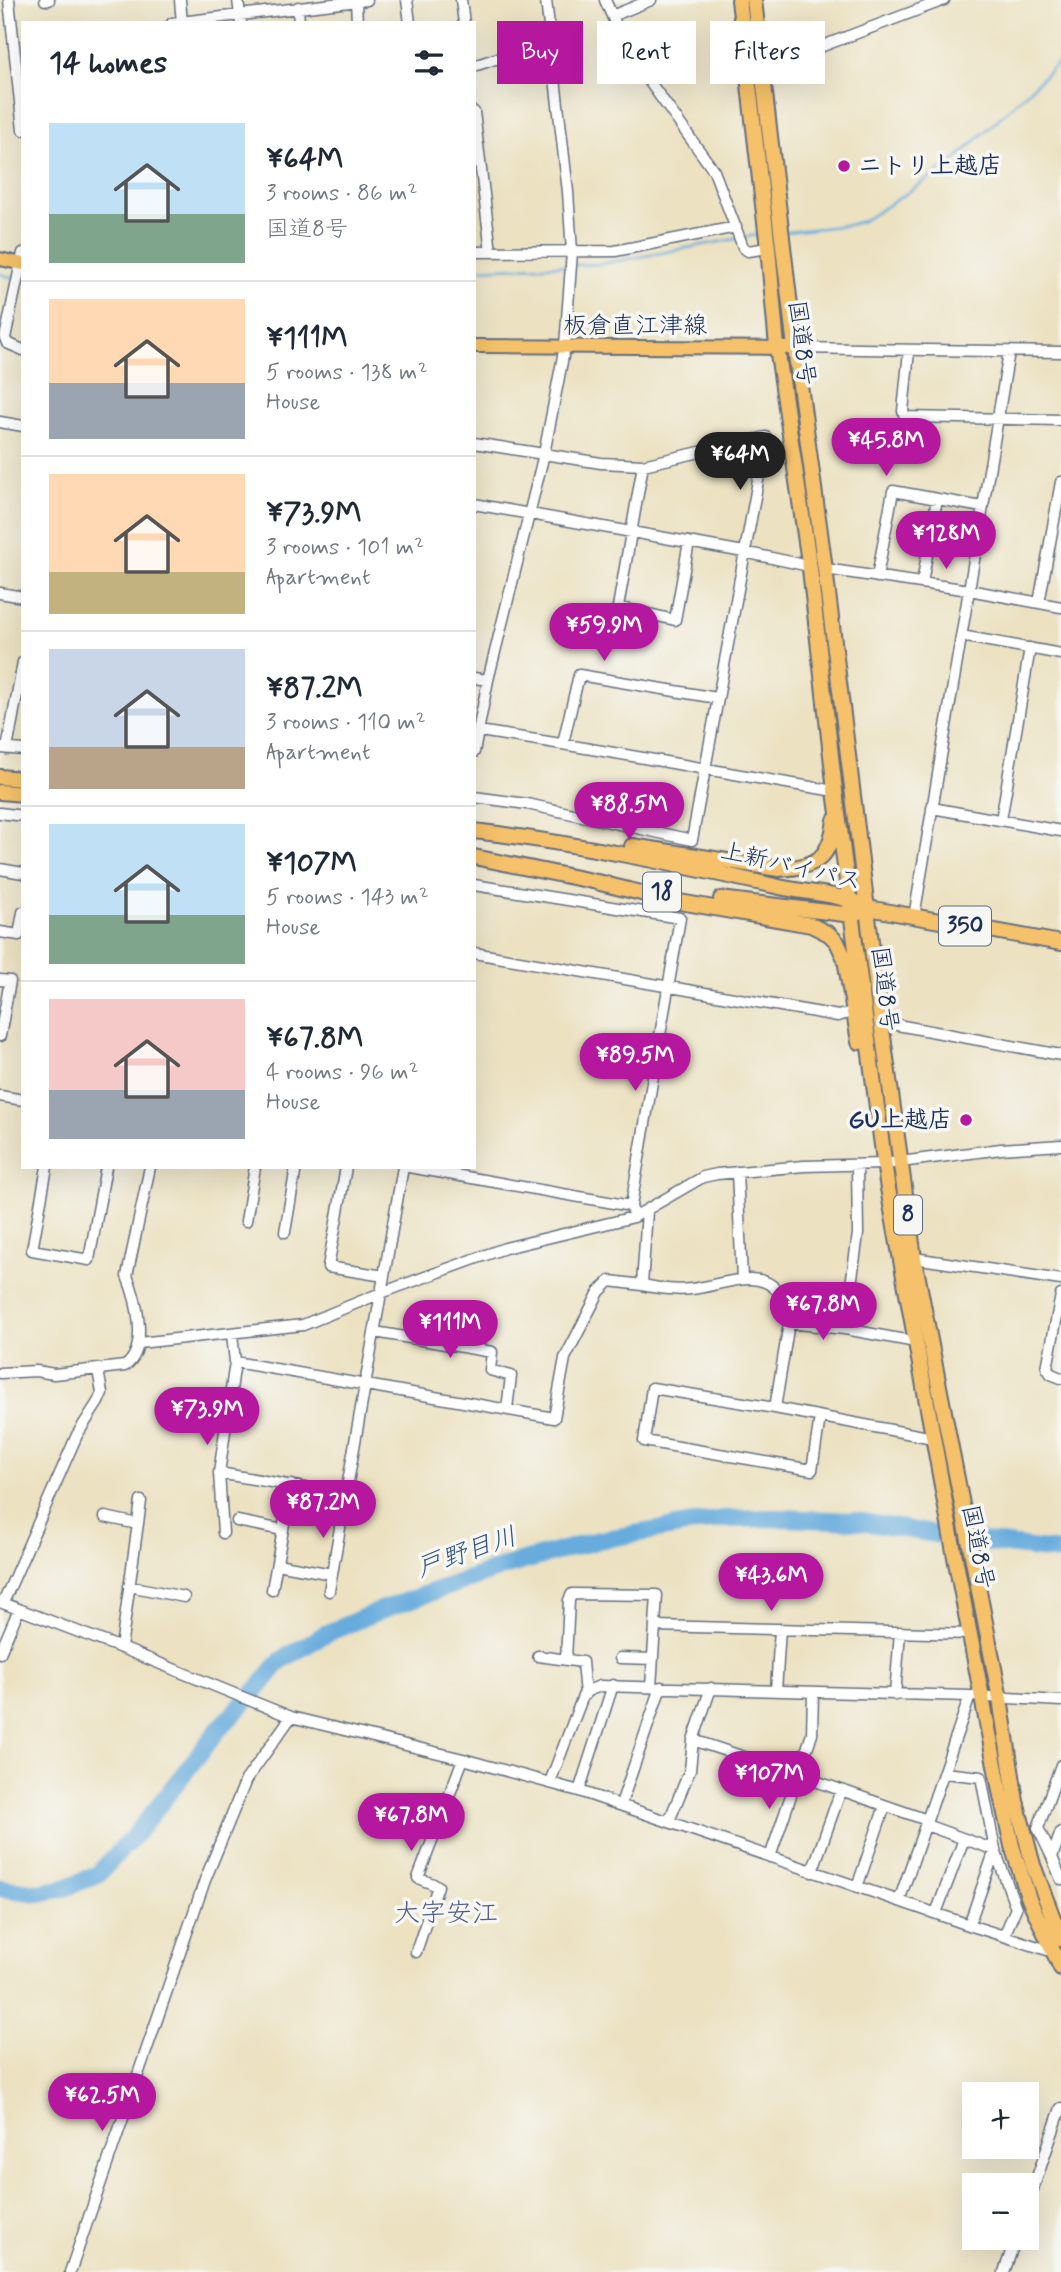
<!DOCTYPE html>
<meta charset="utf-8">
<style>
:root{--surface:#fff;--page:#f6f6f7;--text:#1f2937;--muted:#747a83;--line:#e0e1e3;--accent:#b5179e}
body{margin:0;font-family:Mynerve,"Klee One",sans-serif;background:var(--page);color:var(--text);height:100vh;display:flex;flex-direction:column;font-size:26px;white-space:nowrap}
*{box-sizing:border-box;margin:0}
p{font-size:23px;color:var(--muted)}
.icon{flex:none;width:38px;height:38px;fill:none;stroke:currentColor;stroke-width:2;stroke-linecap:round;stroke-linejoin:round}
.map{position:relative;flex:1;overflow:hidden}
.drawer{position:absolute;left:21px;top:21px;width:455px;height:1148px;display:flex;flex-direction:column;background:var(--surface);border-radius:0px;box-shadow:0 7px 28px #0002}
.drawer>*{flex:none}
.top-card{position:absolute;left:497px;top:21px;width:458px;height:63px;display:flex;gap:14px}
.tools{position:absolute;left:962px;top:2082px;display:grid;gap:14px}
.tools a{display:grid;place-items:center;width:77px;height:77px;border-radius:0px;background:var(--surface);box-shadow:0 7px 28px #0002;font-size:35px}
.price{position:absolute;translate:-50% -60px;padding:0 16px;border-radius:24px;background:var(--accent);color:#fff;font-size:23px;line-height:46px;filter:drop-shadow(0 2px 4px #0008)}
.price::after{content:'';position:absolute;left:50%;top:42px;width:21px;height:16px;margin-left:-10px;background:inherit;clip-path:polygon(0 0,100% 0,50% 100%)}
.price.selected{background:#222;color:#fff}
ul{padding:0;list-style:none}
li{display:flex;align-items:center;gap:21px;height:175px;padding:0 28px}
li+li{border-top:2px solid var(--line)}
li span{display:grid;place-items:center;flex:none;width:196px;height:140px;border-radius:0px;color:#555}
li>.icon{margin-inline-start:auto}
span .icon{width:84px;height:84px;fill:#fffc;stroke-width:1}
li b{font-size:30px}
h2{display:flex;justify-content:space-between;align-items:center;height:84px;padding:0 28px;font-size:30px}
.pill{padding:0 24px;border-radius:0px;background:var(--surface);box-shadow:0 7px 28px #0002;font-size:24px;line-height:63px}
.pill.selected{background:var(--accent);color:#fff}
.map>svg:first-child{display:block}
.lines{fill:none;stroke-linecap:round;stroke-linejoin:round}
.stream{stroke:#68acdd;stroke-width:2.5}
.river{stroke:#68acdd;stroke-width:18}
.minor-casing{stroke:#646e81;stroke-width:13}
.major-casing{stroke:#646e81;stroke-width:16}
.highway-casing{stroke:#646e81;stroke-width:18}
.minor{stroke:#fff;stroke-width:10}
.major{stroke:#f5c16b;stroke-width:12}
.highway{stroke:#f5c16b;stroke-width:14}
.poi-dot{fill:#b5179e;stroke:#f6f6f2;stroke-width:2.5}
.labels{text-anchor:middle;dominant-baseline:central;stroke-width:7;stroke-linejoin:round;paint-order:stroke}
.shield{fill:#f6f6f2;stroke:#5d6b8a;stroke-width:2}
.shield-label{font-size:23px;font-weight:bold;fill:#1b2f5e}
.poi-label{font-size:24px;font-weight:bold;fill:#1b2f5e;stroke:#f6f6f2;text-anchor:start}
.street-label{font-size:24px;fill:#1b2f5e;stroke:#f6f6f2}
.water-label{font-size:26px;font-style:italic;fill:#325484;stroke:#f6f6f2}
.neighbourhood-label{font-size:26px;fill:#565e8e;stroke:#f6f6f2}
</style>
<div class="map">
<svg width="1061" height="2272" viewBox="0 0 1061 2272">
<rect width="100%" height="100%" fill="#f6f6f2"/>
<filter id="ink" filterUnits="userSpaceOnUse"><feTurbulence type="fractalNoise" baseFrequency=".0143" numOctaves="2"/><feDisplacementMap in="SourceGraphic" scale="14" xChannelSelector="R" yChannelSelector="G"/><feConvolveMatrix kernelMatrix="1 2 1 2 8 2 1 2 1" color-interpolation-filters="sRGB"/></filter>
<filter id="wash" filterUnits="userSpaceOnUse"><feTurbulence type="fractalNoise" baseFrequency=".00686" numOctaves="4" result="noise"/><feDisplacementMap in="SourceGraphic" scale="28" xChannelSelector="R" yChannelSelector="G"/><feGaussianBlur stdDeviation="1.57" result="paint"/><feColorMatrix in="noise" values="0 0 0 0 0 0 0 0 0 0 0 0 0 0 0 0 0 1.4 0 .05"/><feComposite in="paint" operator="in"/></filter>
<g filter="url(#wash)">
<rect width="100%" height="100%" fill="#ece2c2"/>
<g class="lines">
<path class="stream" d="M 786,232 L 848,225 L 863,221 L 904,195 L 954,161 L 1061,60
M 575,265 L 601,264 L 762,234
M 474,269 L 569,265
M 0,274 L 14,278"/>
<path class="river" d="M 0,1888 L 39,1893 L 65,1888 L 98,1874 L 136,1834 L 218,1730 L 260,1686 L 280,1661 L 325,1634 L 381,1610 L 506,1566 L 599,1540 L 722,1519 L 781,1518 L 857,1521 L 963,1539 L 1061,1552"/>
</g>
</g>
<g filter="url(#ink)">
<g class="lines">
<g class="minor-casing">
<path id="minor" d="M 9,0 L 23,130
M 45,0 L 49,0
M 180,0 L 182,23
M 238,0 L 241,23
M 407,0 L 410,23
M 461,0 L 464,23
M 605,0 L 628,52 L 714,171 L 743,247 L 748,251 L 768,248
M 356,1 L 357,23
M 298,7 L 299,23
M 612,16 L 651,0
M 172,23 L 367,0
M 474,66 L 495,59 L 552,55
M 762,69 L 944,0
M 474,112 L 491,252
M 474,252 L 615,251 L 736,227
M 23,253 L 5,338 L 7,343 L 23,350
M 795,348 L 1061,352
M 909,351 L 903,411 L 905,417 L 1061,420
M 0,422 L 23,426
M 474,443 L 601,463 L 643,465 L 766,437 L 692,840 L 527,804 L 474,797
M 643,465 L 618,607 L 675,620 L 689,542
M 474,504 L 744,552 L 809,566
M 825,569 L 969,590 L 1061,607
M 877,577 L 893,491 L 982,507
M 922,583 L 937,499
M 0,593 L 23,597
M 1039,603 L 1061,482
M 961,636 L 1061,654
M 474,678 L 488,680
M 478,731 C 597,748 716,772 835,791
M 563,743 L 579,675 L 717,698
M 2,748 L 23,750
M 7,749 L 23,662
M 474,752 L 488,680 L 544,454 L 565,346 L 572,252 L 568,192 L 546,0
M 932,808 L 1061,831
M 0,813 L 23,816
M 1001,820 L 1030,648
M 0,869 L 23,873
M 474,885 L 680,918 L 631,1206 L 634,1217
M 914,917 L 1009,352
M 0,932 L 19,935 L 23,912
M 474,953 L 838,1016 L 859,1010
M 0,980 L 10,981 L 0,1036
M 881,1022 L 1061,1055
M 0,1096 L 23,1100
M 47,1167 L 32,1250 L 89,1260 L 106,1167
M 346,1167 L 328,1267 L 384,1276
M 409,1167 L 631,1206
M 737,1172 L 742,1279
M 246,1221 L 255,1167
M 285,1232 L 296,1167
M 914,1258 L 1061,1280
M 642,1285 C 658,1288 674,1291 691,1289 C 718,1287 759,1265 779,1293 C 786,1302 789,1311 789,1323
M 1061,1295 L 1047,1368 L 1051,1374 L 1061,1378
M 845,1329 L 858,1234 L 857,1166
M 375,1332 L 492,1352 L 490,1370 L 511,1376 L 507,1409
M 232,1334 L 235,1362 L 554,1418 L 565,1358 L 599,1292 L 610,1281 L 642,1285 L 647,1211
M 139,1343 L 303,1325 L 381,1293 L 505,1248 L 634,1217 L 703,1177 L 717,1174 L 804,1166 L 885,1164 L 1001,1149 L 1061,1145
M 0,1373 L 36,1371 L 54,1374 L 125,1366 C 149,1349 137,1300 127,1276 L 150,1167
M 775,1408 L 789,1323 L 845,1329 L 916,1342
M 820,1417 L 812,1470 L 644,1441 L 652,1388 L 775,1408 L 933,1438
M 219,1473 L 345,1495
M 105,1517 L 138,1524
M 237,1521 L 283,1530
M 223,1533 L 219,1473 L 235,1362
M 277,1564 L 332,1574
M 129,1586 L 184,1597
M 272,1590 L 291,1485
M 329,1591 L 403,1167
M 0,1602 L 129,1651 L 291,1717 L 463,1759 L 579,1791 L 969,1925 L 1054,1952
M 3,1603 L 77,1435 L 98,1402 L 102,1393 L 98,1370
M 121,1648 L 141,1501
M 0,1653 L 19,1609
M 538,1656 L 582,1662 L 585,1695
M 620,1658 L 653,1659
M 566,1659 L 569,1600 L 572,1594 L 657,1595 L 655,1626
M 651,1687 L 655,1626 L 970,1634
M 711,1688 L 693,1740 L 798,1775 L 770,1857
M 776,1691 L 780,1629
M 813,1693 L 812,1734 L 798,1775 L 927,1820
M 895,1695 L 900,1632
M 944,1773 L 981,1777 L 995,1850 L 1016,1908 L 1004,1936
M 550,1782 L 583,1696 L 590,1690 L 600,1686 L 970,1696
M 579,1791 L 613,1685
M 621,1804 L 661,1687
M 669,1821 L 690,1770 L 693,1740
M 926,1825 L 995,1850 L 969,1925
M 1061,1832 L 1052,1857 L 1061,1879
M 1052,1857 L 1038,1828 L 1061,1765
M 812,1872 L 841,1790
M 857,1887 L 885,1806
M 899,1901 L 970,1696 L 1061,1701
M 936,1913 L 964,1839
M 416,1952 L 438,1886 L 418,1878 L 463,1759
M 1027,2206 L 1061,2108
M 70,2272 L 205,1880 L 246,1780 L 291,1717
M 1004,2272 L 1016,2238"/>
</g>
<g class="major-casing">
<path id="major" d="M 0,259 L 23,264
M 474,346 L 795,348"/>
</g>
<g class="highway-casing">
<path id="highway" d="M 739,0 L 768,248 L 777,347 L 810,569 L 835,791 L 887,1183 L 954,1552 L 1000,1791 L 1012,1846 L 1029,1899 L 1061,1968
M 754,0 L 795,348 L 825,569 L 881,1022 L 914,1258 L 1000,1699 L 1016,1801 L 1033,1865 L 1061,1939
M 0,777 L 23,779
M 0,792 L 23,794
M 474,831 C 576,843 675,864 775,886 C 808,894 838,892 868,908 L 1061,943
M 632,846 L 779,869 C 818,867 830,858 835,820
M 474,857 L 607,884
M 600,883 L 674,901 L 811,925 L 829,934 L 837,942 L 845,959 L 859,1042
M 721,899 L 852,915 L 860,911"/>
</g>
<use href="#minor" class="minor"/>
<use href="#major" class="major"/>
<use href="#highway" class="highway"/>
</g>
</g>
<g class="poi-dot">
<circle cx="844" cy="166" r="7"/>
<circle cx="966" cy="1120" r="7"/>
</g>
<g class="labels">
<g class="shield">
<rect x="643" y="872.5" width="38" height="39" rx="5"/>
<rect x="939" y="906.5" width="52" height="39" rx="5"/>
<rect x="894" y="1195.5" width="28" height="39" rx="5"/>
</g>
<g class="shield-label">
<text x="662" y="892">18</text>
<text x="965" y="926">350</text>
<text x="908" y="1215">8</text>
</g>
<g class="poi-label">
<text x="858" y="166">ニトリ上越店</text>
<text x="952" y="1120" text-anchor="end">GU上越店</text>
</g>
<g class="street-label">
<text x="635" y="326">板倉直江津線</text>
<text transform="translate(801 343) rotate(83)">国道8号</text>
<text transform="translate(791 867) rotate(13)">上新バイパス</text>
<text transform="translate(884 989) rotate(83)">国道8号</text>
<text transform="translate(977 1547) rotate(79)">国道8号</text>
</g>
<g class="water-label">
<text transform="translate(467 1553) rotate(-19)">戸野目川</text>
</g>
<g class="neighbourhood-label">
<text x="446" y="1914">大字安江</text>
</g>
</g>
</svg>
<div class="tools">
<a>+</a>
<a>−</a>
</div>
<b class="price" style="left:886px;top:478px">¥45.8M</b>
<b class="price selected" style="left:740px;top:492px">¥64M</b>
<b class="price" style="left:946px;top:571px">¥128M</b>
<b class="price" style="left:604px;top:663px">¥59.9M</b>
<b class="price" style="left:629px;top:842px">¥88.5M</b>
<b class="price" style="left:635px;top:1093px">¥89.5M</b>
<b class="price" style="left:823px;top:1342px">¥67.8M</b>
<b class="price" style="left:450px;top:1360px">¥111M</b>
<b class="price" style="left:207px;top:1447px">¥73.9M</b>
<b class="price" style="left:323px;top:1540px">¥87.2M</b>
<b class="price" style="left:771px;top:1613px">¥43.6M</b>
<b class="price" style="left:769px;top:1811px">¥107M</b>
<b class="price" style="left:411px;top:1853px">¥67.8M</b>
<b class="price" style="left:102px;top:2133px">¥62.5M</b>
<div class="top-card">
<a class="pill selected">Buy</a>
<a class="pill">Rent</a>
<a class="pill">Filters</a>
</div>
<section class="drawer">
<h2>14 homes<svg class="icon" aria-label="filters" viewBox="0 0 24 24"><path d="M4 7h16M4 17h16"/><circle cx="9" cy="7" r="2"/><circle cx="15" cy="17" r="2"/></svg></h2>
<ul>
<li><span style="background:linear-gradient(#bfe0f5 65%,#7fa58c 0)"><svg class="icon" aria-label="home" viewBox="0 0 24 24"><path d="M3 11l9-7 9 7M6 9v11h12V9"/></svg></span><div><b>¥64M</b><p>3 rooms · 86 m²</p><p>国道8号</p></div></li>
<li><span style="background:linear-gradient(#ffd9b3 60%,#9aa5b1 0)"><svg class="icon" aria-label="home" viewBox="0 0 24 24"><path d="M3 11l9-7 9 7M6 9v11h12V9"/></svg></span><div><b>¥111M</b><p>5 rooms · 138 m²</p><p>House</p></div></li>
<li><span style="background:linear-gradient(#ffd9b3 70%,#c2b280 0)"><svg class="icon" aria-label="home" viewBox="0 0 24 24"><path d="M3 11l9-7 9 7M6 9v11h12V9"/></svg></span><div><b>¥73.9M</b><p>3 rooms · 101 m²</p><p>Apartment</p></div></li>
<li><span style="background:linear-gradient(#c9d6e8 70%,#b9a48a 0)"><svg class="icon" aria-label="home" viewBox="0 0 24 24"><path d="M3 11l9-7 9 7M6 9v11h12V9"/></svg></span><div><b>¥87.2M</b><p>3 rooms · 110 m²</p><p>Apartment</p></div></li>
<li><span style="background:linear-gradient(#bfe0f5 65%,#7fa58c 0)"><svg class="icon" aria-label="home" viewBox="0 0 24 24"><path d="M3 11l9-7 9 7M6 9v11h12V9"/></svg></span><div><b>¥107M</b><p>5 rooms · 143 m²</p><p>House</p></div></li>
<li><span style="background:linear-gradient(#f6c9c9 65%,#9aa5b1 0)"><svg class="icon" aria-label="home" viewBox="0 0 24 24"><path d="M3 11l9-7 9 7M6 9v11h12V9"/></svg></span><div><b>¥67.8M</b><p>4 rooms · 96 m²</p><p>House</p></div></li>
</ul>
</section>
</div>
